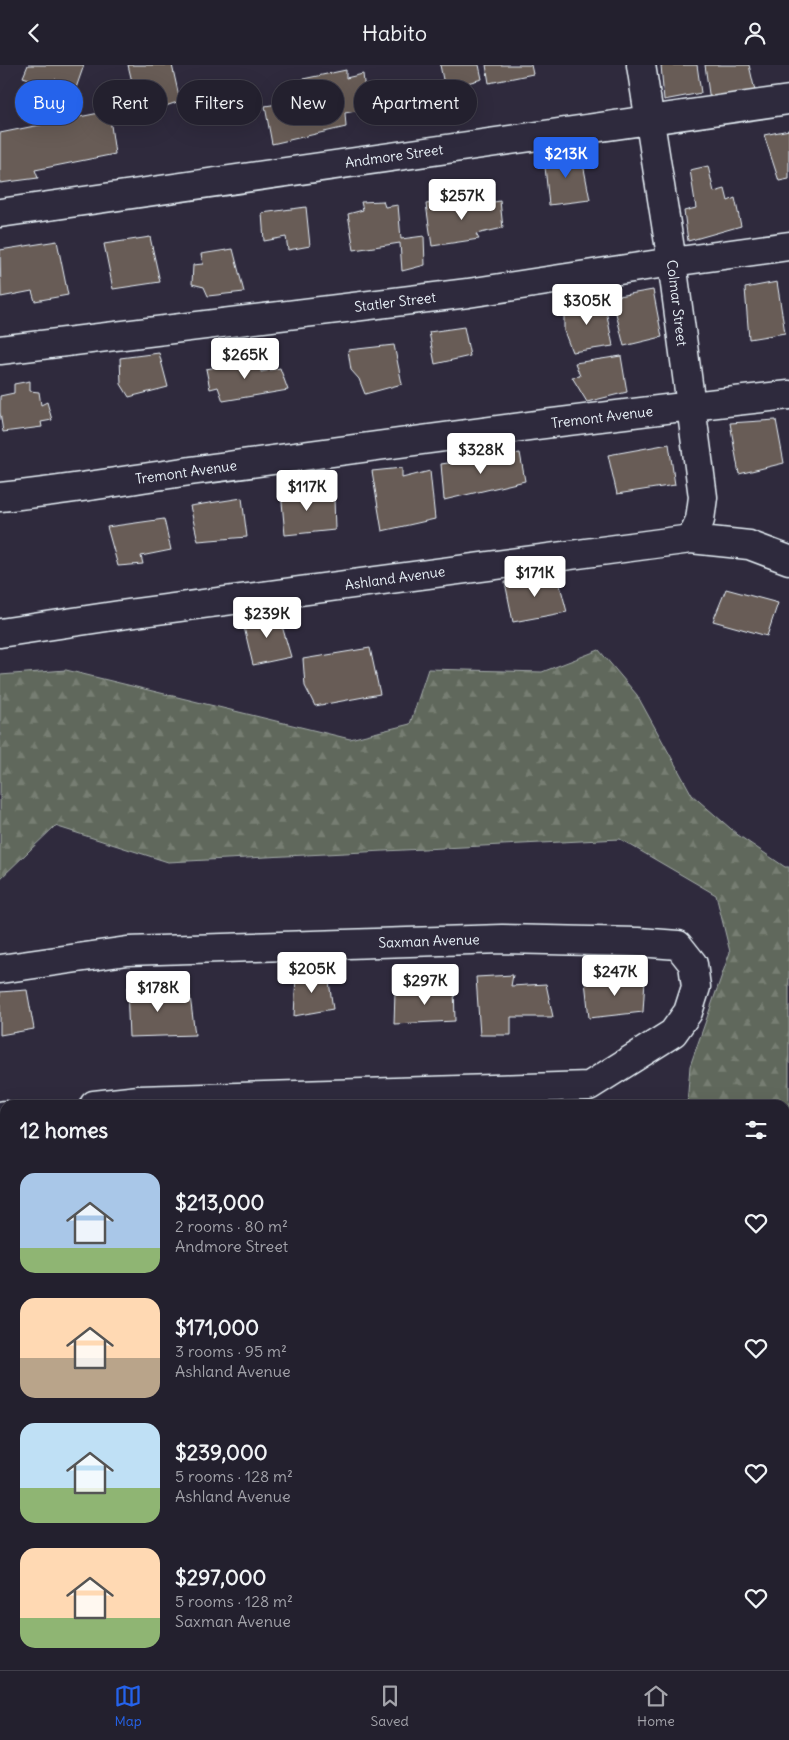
<!DOCTYPE html>
<meta charset="utf-8">
<style>
:root{--surface:#23202e;--page:#2f2d3a;--text:#f1f3f6;--muted:#a3a3aa;--line:#403e4a;--accent:#2563eb}
body{margin:0;font-family:Delius,sans-serif;background:var(--page);color:var(--text);height:100vh;display:flex;flex-direction:column;font-size:19px;white-space:nowrap}
*{box-sizing:border-box;margin:0}
p{font-size:16px;color:var(--muted)}
.icon{flex:none;width:28px;height:28px;fill:none;stroke:currentColor;stroke-width:2;stroke-linecap:round;stroke-linejoin:round}
.map{position:relative;flex:1;overflow:hidden}
.drawer{position:absolute;left:0px;top:1035px;width:790px;height:570px;display:flex;flex-direction:column;background:var(--surface);border-radius:15px 15px 0 0;box-shadow:0 5px 20px #0002,0 0 0 1px var(--line)}
.drawer>*{flex:none}
.banner{position:absolute;left:15px;top:15px;width:500px;height:45px;display:flex;gap:10px}
.price{position:absolute;translate:-50% -42px;padding:0 11px;border-radius:5px;background:#fff;color:#222;font-size:16px;line-height:32px;filter:drop-shadow(0 1px 2px #0008)}
.price::after{content:'';position:absolute;left:50%;top:30px;width:15px;height:11px;margin-left:-8px;background:inherit;clip-path:polygon(0 0,100% 0,50% 100%)}
.price.active{background:var(--accent);color:#fff}
ul{padding:0;list-style:none}
li{display:flex;align-items:center;gap:15px;height:125px;padding:0 20px}
li span{display:grid;place-items:center;flex:none;width:140px;height:100px;border-radius:15px;color:#555}
li>.icon{margin-inline-start:auto}
span .icon{width:60px;height:60px;fill:#fffc;stroke-width:1}
li b{font-size:21px}
h2{display:flex;justify-content:space-between;align-items:center;height:60px;padding:0 20px;font-size:21px}
.pill{padding:0 18px;border-radius:22px;background:var(--surface);box-shadow:0 5px 20px #0002,0 0 0 1px var(--line);font-size:18px;line-height:45px}
.pill.active{background:var(--accent);color:#fff}
header{display:flex;justify-content:space-between;align-items:center;height:65px;padding:0 20px;background:var(--surface);font-size:22px;font-weight:600}
.tabs{display:flex;justify-content:space-around;align-items:center;height:70px;border-top:1px solid var(--line);background:var(--surface);font-size:14px;color:var(--muted)}
.tabs a{display:grid;justify-items:center;gap:2px}
.tabs .active{color:var(--accent)}
.map>svg:first-child{display:block}
.forest{fill:url(#forest-firs);stroke:#a4acaa}
.lines{fill:none;stroke-linecap:round;stroke-linejoin:round}
.stream{stroke:#8d9fab;stroke-width:8}
.building{fill:#685b57;stroke:#e8f1f8}
.minor-casing{stroke:#e8f1f8;stroke-width:31}
.minor{stroke:#2f2a3d;stroke-width:28}
.labels{text-anchor:middle;dominant-baseline:central;stroke-width:4.5;stroke-linejoin:round;paint-order:stroke}
.street-label{font-size:14px;fill:#e8f1f8;stroke:#2f2a3d}
</style>
<header><svg class="icon" aria-label="back" viewBox="0 0 24 24"><path d="M15 5l-7 7 7 7"/></svg>Habito<svg class="icon" aria-label="person" viewBox="0 0 24 24"><circle cx="12" cy="8" r="4"/><path d="M4 21q1-7 8-7t8 7"/></svg></header>
<div class="map">
<svg width="789" height="1605" viewBox="0 0 789 1605">
<defs>
<pattern id="forest-firs" width="22" height="20" patternUnits="userSpaceOnUse" patternTransform="scale(1.25)"><rect width="22" height="20" fill="#60685b"/><path d="M5 1l3.5 6h-7zM16 11l3.5 6h-7z" fill="#777e73"/></pattern>
</defs>
<rect width="100%" height="100%" fill="#2f2a3d"/>
<filter id="ink" filterUnits="userSpaceOnUse"><feTurbulence type="fractalNoise" baseFrequency=".02" numOctaves="2"/><feDisplacementMap in="SourceGraphic" scale="10" xChannelSelector="R" yChannelSelector="G"/><feConvolveMatrix kernelMatrix="1 2 1 2 8 2 1 2 1" color-interpolation-filters="sRGB"/></filter>
<g filter="url(#ink)">
<path class="forest" d="M 599,585 L 637,630 L 692,730 L 738,770 L 785,802 L 789,802 L 789,1605 L 50,1605 L 60,1600 L 785,1600 L 785,1040 L 687,1040 L 690,1001 L 730,887 L 716,830 L 620,774 L 168,797 L 55,761 L 0,814 L 0,610 L 66,605 L 350,674 L 410,659 L 428,604 L 542,607 Z
M 5,1199 L 5,1394 L 0,1395 L 0,1200 Z"/>
<g class="lines">
<path class="stream" d="M 785,1492 L 789,1484
M 734,1605 L 735,1600"/>
</g>
<path class="building" d="M 28,0 L 84,0 L 76,23 L 55,14 L 51,21 L 23,12 Z
M 128,0 L 172,0 L 180,36 L 140,50 Z
M 440,0 L 479,0 L 482,14 L 445,24 Z
M 486,0 L 531,0 L 533,9 L 489,18 Z
M 661,0 L 697,0 L 701,28 L 664,35 Z
M 705,0 L 749,0 L 755,26 L 710,36 Z
M 346,5 L 346,13 L 363,9 L 367,44 L 345,48 L 346,62 L 272,79 L 265,41 L 304,35 L 303,14 Z
M 109,46 L 115,89 L 35,105 L 38,113 L 0,118 L 0,68 Z
M 789,65 L 789,114 L 779,116 L 764,70 Z
M 581,88 L 590,135 L 549,140 L 544,92 Z
M 708,101 L 714,127 L 725,124 L 728,136 L 735,133 L 741,161 L 688,176 L 684,146 L 696,143 L 690,105 Z
M 456,135 L 457,143 L 500,136 L 503,163 L 476,169 L 479,174 L 432,181 L 426,139 Z
M 383,136 L 385,142 L 398,140 L 401,174 L 424,171 L 425,200 L 402,206 L 400,178 L 354,185 L 348,149 L 363,145 L 361,137 Z
M 306,142 L 310,181 L 288,185 L 286,172 L 264,176 L 262,148 Z
M 150,172 L 160,217 L 113,224 L 104,179 Z
M 57,176 L 68,230 L 35,236 L 32,226 L 1,232 L 0,185 Z
M 233,184 L 244,227 L 208,231 L 204,222 L 192,219 L 193,200 L 203,199 L 201,189 Z
M 777,217 L 785,268 L 749,274 L 745,223 Z
M 653,225 L 662,272 L 624,281 L 612,232 Z
M 604,235 L 613,281 L 572,287 L 564,266 L 564,240 Z
M 464,262 L 470,291 L 435,299 L 429,267 Z
M 394,280 L 402,319 L 365,329 L 359,314 L 351,305 L 348,285 Z
M 159,288 L 168,322 L 129,332 L 121,319 L 120,293 Z
M 621,291 L 627,327 L 587,337 L 572,312 L 580,311 L 575,298 Z
M 260,294 L 261,307 L 280,303 L 288,325 L 223,336 L 218,322 L 210,324 L 206,304 Z
M 30,316 L 30,326 L 39,327 L 41,340 L 47,337 L 52,355 L 41,357 L 42,362 L 3,367 L 0,347 L 0,331 L 14,328 L 14,319 Z
M 776,355 L 784,398 L 739,409 L 730,358 Z
M 669,379 L 675,420 L 617,429 L 608,390 Z
M 520,388 L 525,416 L 444,435 L 441,399 Z
M 402,403 L 402,413 L 430,406 L 435,454 L 382,466 L 372,406 Z
M 314,421 L 314,433 L 334,433 L 335,465 L 285,470 L 281,426 Z
M 242,433 L 247,472 L 198,476 L 190,441 Z
M 164,454 L 171,485 L 141,491 L 143,499 L 118,501 L 107,462 Z
M 557,509 L 567,547 L 513,557 L 505,517 Z
M 726,524 L 778,538 L 767,571 L 713,556 Z
M 278,547 L 291,592 L 253,600 L 244,562 L 250,561 L 248,553 Z
M 370,583 L 380,629 L 315,641 L 305,621 L 303,594 Z
M 296,910 L 328,910 L 333,944 L 294,951 Z
M 513,910 L 511,921 L 546,919 L 553,952 L 511,952 L 511,970 L 480,970 L 476,912 Z
M 645,914 L 643,947 L 589,953 L 585,916 Z
M 163,918 L 163,932 L 190,931 L 195,970 L 129,972 L 127,923 Z
M 454,920 L 455,956 L 394,959 L 395,927 Z
M 27,925 L 34,964 L 0,970 L 0,927 Z
M 0,1091 L 5,1091 L 5,1135 L 0,1136 Z"/>
<g class="lines">
<g class="minor-casing">
<path id="minor" d="M 641,0 L 672,197 L 703,432 L 700,455 L 691,474
M 0,148 L 789,35
M 0,285 L 468,228 L 672,197 L 789,181
M 0,432 C 66,426 132,414 198,405 C 395,379 592,351 789,330
M 0,568 L 120,550 L 691,474 L 749,480 L 789,495
M 0,904 L 127,886 L 502,874 L 638,877 L 678,880 L 693,899 L 696,922 L 688,947 L 673,968 L 589,1021 L 139,1035 L 94,1040
M 0,1051 L 5,1050"/>
</g>
<use href="#minor" class="minor"/>
</g>
</g>
<g class="labels">
<g class="street-label">
<text transform="translate(394 91) rotate(-8)">Andmore Street</text>
<text transform="translate(395 237) rotate(-7)">Statler Street</text>
<text transform="translate(677 238) rotate(83)">Colmar Street</text>
<text transform="translate(602 352) rotate(-7)">Tremont Avenue</text>
<text transform="translate(186 407) rotate(-8)">Tremont Avenue</text>
<text transform="translate(395 513) rotate(-8)">Ashland Avenue</text>
<text transform="translate(429 876) rotate(-2)">Saxman Avenue</text>
</g>
</g>
</svg>
<b class="price active" style="left:566px;top:114px">$213K</b>
<b class="price" style="left:462px;top:156px">$257K</b>
<b class="price" style="left:587px;top:261px">$305K</b>
<b class="price" style="left:245px;top:315px">$265K</b>
<b class="price" style="left:481px;top:410px">$328K</b>
<b class="price" style="left:307px;top:447px">$117K</b>
<b class="price" style="left:535px;top:533px">$171K</b>
<b class="price" style="left:267px;top:574px">$239K</b>
<b class="price" style="left:312px;top:929px">$205K</b>
<b class="price" style="left:615px;top:932px">$247K</b>
<b class="price" style="left:425px;top:941px">$297K</b>
<b class="price" style="left:158px;top:948px">$178K</b>
<div class="banner">
<a class="pill active">Buy</a>
<a class="pill">Rent</a>
<a class="pill">Filters</a>
<a class="pill">New</a>
<a class="pill">Apartment</a>
</div>
<section class="drawer">
<h2>12 homes<svg class="icon" aria-label="filters" viewBox="0 0 24 24"><path d="M4 7h16M4 17h16"/><circle cx="9" cy="7" r="2"/><circle cx="15" cy="17" r="2"/></svg></h2>
<ul>
<li><span style="background:linear-gradient(#a9c7e8 75%,#8fb573 0)"><svg class="icon" aria-label="home" viewBox="0 0 24 24"><path d="M3 11l9-7 9 7M6 9v11h12V9"/></svg></span><div><b>$213,000</b><p>2 rooms · 80 m²</p><p>Andmore Street</p></div><svg class="icon" aria-label="heart" viewBox="0 0 24 24"><path d="M12 20l-8-8c-3-5 5-10 8-4 3-6 11-1 8 4z"/></svg></li>
<li><span style="background:linear-gradient(#ffd9b3 60%,#b9a48a 0)"><svg class="icon" aria-label="home" viewBox="0 0 24 24"><path d="M3 11l9-7 9 7M6 9v11h12V9"/></svg></span><div><b>$171,000</b><p>3 rooms · 95 m²</p><p>Ashland Avenue</p></div><svg class="icon" aria-label="heart" viewBox="0 0 24 24"><path d="M12 20l-8-8c-3-5 5-10 8-4 3-6 11-1 8 4z"/></svg></li>
<li><span style="background:linear-gradient(#bfe0f5 65%,#8fb573 0)"><svg class="icon" aria-label="home" viewBox="0 0 24 24"><path d="M3 11l9-7 9 7M6 9v11h12V9"/></svg></span><div><b>$239,000</b><p>5 rooms · 128 m²</p><p>Ashland Avenue</p></div><svg class="icon" aria-label="heart" viewBox="0 0 24 24"><path d="M12 20l-8-8c-3-5 5-10 8-4 3-6 11-1 8 4z"/></svg></li>
<li><span style="background:linear-gradient(#ffd9b3 70%,#8fb573 0)"><svg class="icon" aria-label="home" viewBox="0 0 24 24"><path d="M3 11l9-7 9 7M6 9v11h12V9"/></svg></span><div><b>$297,000</b><p>5 rooms · 128 m²</p><p>Saxman Avenue</p></div><svg class="icon" aria-label="heart" viewBox="0 0 24 24"><path d="M12 20l-8-8c-3-5 5-10 8-4 3-6 11-1 8 4z"/></svg></li>
</ul>
</section>
</div>
<nav class="tabs">
<a class="active"><svg class="icon" aria-label="map" viewBox="0 0 24 24"><path d="M3 6l6-2 6 2 6-2v14l-6 2-6-2-6 2zM9 4v14M15 6v14"/></svg>Map</a>
<a><svg class="icon" aria-label="saved" viewBox="0 0 24 24"><path d="M7 4h10v16l-5-4-5 4z"/></svg>Saved</a>
<a><svg class="icon" aria-label="home" viewBox="0 0 24 24"><path d="M3 11l9-7 9 7M6 9v11h12V9"/></svg>Home</a>
</nav>
